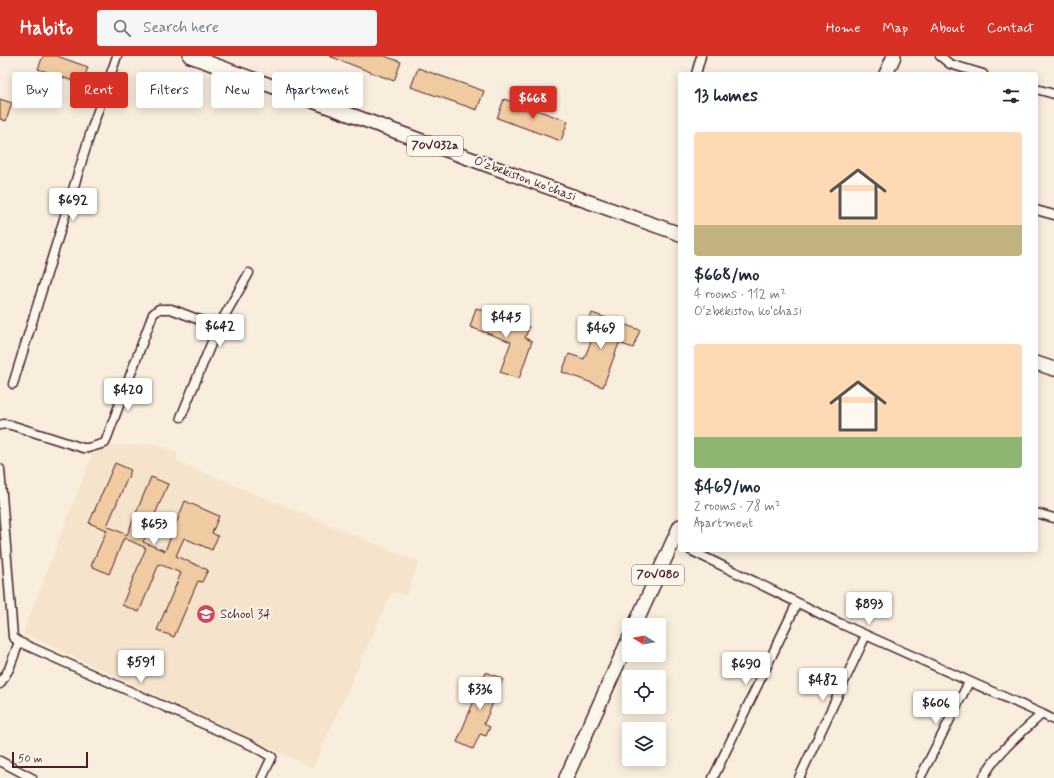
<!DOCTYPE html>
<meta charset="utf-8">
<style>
:root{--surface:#fff;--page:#f6f6f7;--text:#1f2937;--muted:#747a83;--accent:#d93025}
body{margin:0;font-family:Mynerve,sans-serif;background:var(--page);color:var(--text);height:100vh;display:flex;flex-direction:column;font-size:15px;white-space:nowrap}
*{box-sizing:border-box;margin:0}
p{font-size:13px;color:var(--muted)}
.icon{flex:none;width:22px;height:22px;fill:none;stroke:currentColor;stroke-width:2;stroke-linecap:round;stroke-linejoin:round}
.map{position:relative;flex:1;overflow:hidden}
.sheet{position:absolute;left:678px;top:16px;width:360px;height:480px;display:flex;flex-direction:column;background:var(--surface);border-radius:4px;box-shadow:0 2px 10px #0003}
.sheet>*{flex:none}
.top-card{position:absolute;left:12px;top:16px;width:380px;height:36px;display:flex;gap:8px}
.needle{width:26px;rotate:281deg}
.tools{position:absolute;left:622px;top:562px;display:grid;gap:8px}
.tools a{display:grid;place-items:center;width:44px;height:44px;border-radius:4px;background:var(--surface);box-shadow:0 2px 10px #0003;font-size:20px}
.scale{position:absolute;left:12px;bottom:10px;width:76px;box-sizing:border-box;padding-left:4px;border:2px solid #4a1f2b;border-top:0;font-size:11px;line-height:14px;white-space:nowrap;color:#4a1f2b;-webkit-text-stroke:3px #fbf7ec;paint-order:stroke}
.price{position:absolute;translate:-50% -34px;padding:0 9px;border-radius:4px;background:#fff;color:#222;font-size:13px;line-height:26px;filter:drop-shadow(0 1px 2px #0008)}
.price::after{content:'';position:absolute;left:50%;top:24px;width:12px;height:9px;margin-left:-6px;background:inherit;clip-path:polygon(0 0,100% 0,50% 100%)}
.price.selected{background:var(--accent);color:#fff}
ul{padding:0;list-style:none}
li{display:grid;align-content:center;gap:8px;height:212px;padding:0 16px}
li span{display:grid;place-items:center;height:124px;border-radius:4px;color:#555}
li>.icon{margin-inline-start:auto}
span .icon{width:72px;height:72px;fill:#fffc;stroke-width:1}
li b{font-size:17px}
h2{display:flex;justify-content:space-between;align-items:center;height:48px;padding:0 16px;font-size:17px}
.tag{padding:0 14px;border-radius:4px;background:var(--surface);box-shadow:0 2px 10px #0003;font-size:14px;line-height:36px}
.tag.selected{background:var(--accent);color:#fff}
header{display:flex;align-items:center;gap:24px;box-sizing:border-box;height:56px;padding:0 20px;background:var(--accent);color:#fff}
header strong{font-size:19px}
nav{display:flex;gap:22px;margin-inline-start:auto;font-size:14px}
.search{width:280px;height:36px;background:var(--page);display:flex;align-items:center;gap:10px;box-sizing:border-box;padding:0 14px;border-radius:4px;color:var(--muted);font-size:15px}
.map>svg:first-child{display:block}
.built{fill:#f6e3cb}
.building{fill:#f0caa0;stroke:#4a1f2b}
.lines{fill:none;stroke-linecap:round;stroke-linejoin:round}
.street-casing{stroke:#4a1f2b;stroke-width:11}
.primary-casing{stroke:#4a1f2b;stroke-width:16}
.street{stroke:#fbf7ec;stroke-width:8}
.primary{stroke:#fbf7ec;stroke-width:13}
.labels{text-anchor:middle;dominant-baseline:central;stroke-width:4;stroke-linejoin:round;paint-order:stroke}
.shield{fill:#fbf7ec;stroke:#7f6065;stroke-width:1}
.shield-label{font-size:12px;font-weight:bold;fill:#4a1f2b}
.street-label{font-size:13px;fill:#4a1f2b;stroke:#fbf7ec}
.poi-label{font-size:13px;fill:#4a1f2b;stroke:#fbf7ec;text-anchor:start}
</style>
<header>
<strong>Habito</strong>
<div class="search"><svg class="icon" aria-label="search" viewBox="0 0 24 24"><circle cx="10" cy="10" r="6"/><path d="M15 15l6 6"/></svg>Search here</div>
<nav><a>Home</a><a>Map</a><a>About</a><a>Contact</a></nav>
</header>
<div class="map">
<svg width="1054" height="722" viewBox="0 0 1054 722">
<rect width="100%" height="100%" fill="#f9eedd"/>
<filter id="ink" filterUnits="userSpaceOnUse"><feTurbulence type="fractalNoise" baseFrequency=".025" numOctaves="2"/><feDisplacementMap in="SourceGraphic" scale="8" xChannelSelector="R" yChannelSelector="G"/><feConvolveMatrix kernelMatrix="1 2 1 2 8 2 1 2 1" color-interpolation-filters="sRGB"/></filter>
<g filter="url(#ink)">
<path class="built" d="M 156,388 L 177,396 L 177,405 L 419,506 L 406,539 L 392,536 L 313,712 L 23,577 L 95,391 Z"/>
<path class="building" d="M 43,0 L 57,0 L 88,11 L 82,28 L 38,13 Z
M 329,0 L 385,0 L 401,6 L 394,25 Z
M 418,12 L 484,35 L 477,54 L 411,31 Z
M 0,43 L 12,47 L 6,65 L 0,63 Z
M 504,43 L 568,65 L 561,85 L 497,62 Z
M 476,252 L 529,271 L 525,282 L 532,285 L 519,323 L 500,316 L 511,286 L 470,271 Z
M 592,257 L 640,274 L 633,292 L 619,287 L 603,331 L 562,316 L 569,298 L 584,303 L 594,278 L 585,275 Z
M 115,407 L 131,414 L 107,470 L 127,479 L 151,421 L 168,428 L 143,486 L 165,495 L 185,445 L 219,460 L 212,477 L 218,480 L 212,494 L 184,482 L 176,500 L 208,514 L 202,526 L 198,525 L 174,581 L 157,574 L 181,517 L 159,508 L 139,556 L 122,549 L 146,492 L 124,482 L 109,518 L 91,510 L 107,474 L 89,467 Z
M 486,616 L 503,623 L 484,668 L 490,671 L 486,680 L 480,678 L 473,693 L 457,686 Z"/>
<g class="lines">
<g class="street-casing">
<path id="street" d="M 940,0 L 950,8 L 983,18
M 696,18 L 701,0
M 1036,33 L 1054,38
M 1036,154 L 1054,159
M 13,328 L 92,72 L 117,0
M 181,361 L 218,271 L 249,217
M 0,369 L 4,368 L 11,369 L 83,392 L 88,392 L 105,387 L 153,258 L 159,253 L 171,253 L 218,271
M 0,413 L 13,581 L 19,586
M 1036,457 L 1054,462
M 690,494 L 839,567 L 1042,658
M 0,628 L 9,613 L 19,586 L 253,690 L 272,701 L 262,722
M 0,705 L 32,722
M 713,722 L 797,547
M 799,722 L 866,579
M 920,722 L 969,626
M 983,722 C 996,697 1021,677 1042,658 L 1054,664"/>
</g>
<g class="primary-casing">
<path id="primary" d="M 190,0 L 561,136 L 680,178
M 886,18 L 894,0
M 1036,307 L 1054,313
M 635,569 L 680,470
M 566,722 L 629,583"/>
</g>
<use href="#street" class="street"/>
<use href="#primary" class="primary"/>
</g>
</g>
<defs>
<g id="school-disc" transform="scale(1)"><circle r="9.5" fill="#d1495b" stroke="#fbf7ec"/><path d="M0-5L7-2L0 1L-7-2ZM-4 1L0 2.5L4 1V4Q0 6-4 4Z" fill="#fff"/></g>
</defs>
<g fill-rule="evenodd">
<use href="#school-disc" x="206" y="558"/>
</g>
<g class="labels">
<g class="shield">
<rect x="407" y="80" width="56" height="20" rx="3"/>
<rect x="632" y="509" width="52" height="20" rx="3"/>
</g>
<g class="shield-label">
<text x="435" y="90">70V032a</text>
<text x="658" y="519">70V080</text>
</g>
<g class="street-label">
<text transform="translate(525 123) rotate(20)">O‘zbekiston ko‘chasi</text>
</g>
<g class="poi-label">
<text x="220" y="558">School 34</text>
</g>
</g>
</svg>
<div class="tools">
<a><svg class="needle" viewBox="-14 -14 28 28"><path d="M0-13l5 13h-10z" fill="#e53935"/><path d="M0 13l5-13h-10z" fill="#747a83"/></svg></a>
<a><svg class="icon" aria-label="locate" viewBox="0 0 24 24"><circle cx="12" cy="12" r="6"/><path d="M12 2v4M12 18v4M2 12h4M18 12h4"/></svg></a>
<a><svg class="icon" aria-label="layers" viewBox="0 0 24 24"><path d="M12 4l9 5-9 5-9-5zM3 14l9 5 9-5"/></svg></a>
</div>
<div class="scale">50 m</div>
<b class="price selected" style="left:533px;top:64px">$668</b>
<b class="price" style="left:73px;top:166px">$692</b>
<b class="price" style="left:506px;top:283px">$445</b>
<b class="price" style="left:220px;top:292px">$642</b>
<b class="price" style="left:601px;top:294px">$469</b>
<b class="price" style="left:128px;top:356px">$420</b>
<b class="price" style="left:154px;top:490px">$653</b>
<b class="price" style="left:869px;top:570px">$893</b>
<b class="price" style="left:141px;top:628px">$591</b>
<b class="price" style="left:746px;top:630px">$690</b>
<b class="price" style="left:823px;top:646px">$482</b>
<b class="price" style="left:480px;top:655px">$336</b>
<b class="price" style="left:936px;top:669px">$606</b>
<div class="top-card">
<a class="tag">Buy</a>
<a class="tag selected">Rent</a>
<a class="tag">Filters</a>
<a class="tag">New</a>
<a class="tag">Apartment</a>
</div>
<section class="sheet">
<h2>13 homes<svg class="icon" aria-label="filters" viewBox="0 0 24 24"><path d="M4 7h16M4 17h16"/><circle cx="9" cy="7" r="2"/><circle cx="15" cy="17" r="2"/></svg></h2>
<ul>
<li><span style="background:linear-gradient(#ffd9b3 75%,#c2b280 0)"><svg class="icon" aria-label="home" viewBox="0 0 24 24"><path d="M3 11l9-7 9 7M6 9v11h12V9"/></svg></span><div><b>$668/mo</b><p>4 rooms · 112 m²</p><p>O‘zbekiston ko‘chasi</p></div></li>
<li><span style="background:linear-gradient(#ffd9b3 75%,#8fb573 0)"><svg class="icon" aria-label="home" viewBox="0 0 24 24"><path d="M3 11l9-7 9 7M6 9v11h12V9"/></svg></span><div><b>$469/mo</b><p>2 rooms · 78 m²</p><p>Apartment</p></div></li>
</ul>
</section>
</div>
